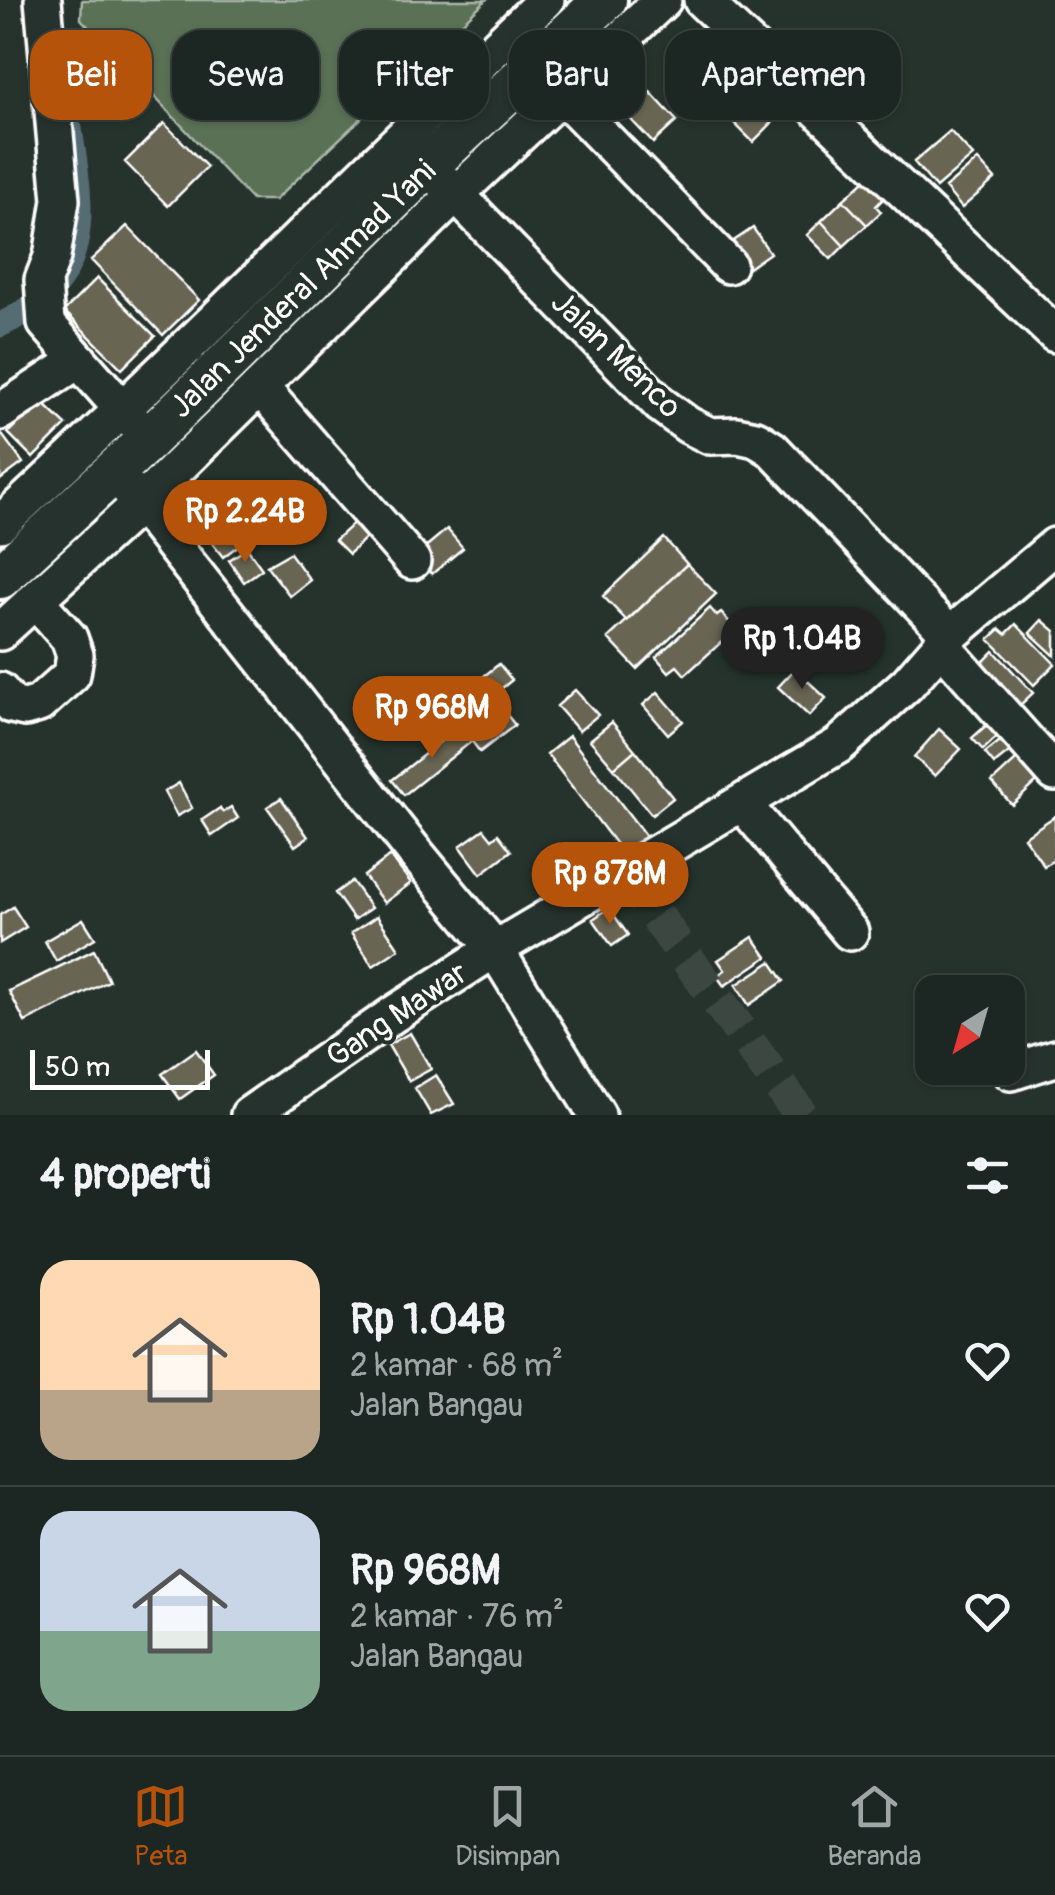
<!DOCTYPE html>
<html lang="id">
<meta charset="utf-8">
<style>
:root{--surface:#1c2622;--page:#252e2a;--text:#f1f3f6;--muted:#a0a5a5;--line:#3a4340;--accent:#b45309}
body{margin:0;font-family:Pangolin,sans-serif;background:var(--page);color:var(--text);height:100vh;display:flex;flex-direction:column;font-size:38px;white-space:nowrap}
*{box-sizing:border-box;margin:0}
p{font-size:32px;color:var(--muted)}
.icon{flex:none;width:55px;height:55px;fill:none;stroke:currentColor;stroke-width:2;stroke-linecap:round;stroke-linejoin:round}
.map{position:relative;height:1115px;overflow:hidden}
.side{display:flex;flex-direction:column;background:var(--surface);flex:1}
.side>*{flex:none}
.guide{position:absolute;left:30px;top:30px;width:995px;height:90px;display:flex;gap:20px}
.needle{width:65px;rotate:217deg}
.controls{position:absolute;left:915px;top:975px;display:grid;gap:20px}
.controls a{display:grid;place-items:center;width:110px;height:110px;border-radius:20px;background:var(--surface);box-shadow:0 2px 8px #0004,0 0 0 2px var(--line);font-size:50px}
.scale{position:absolute;left:30px;bottom:25px;width:180px;box-sizing:border-box;padding-left:10px;border:5px solid #fff;border-top:0;font-size:28px;line-height:35px;white-space:nowrap;color:#fff;-webkit-text-stroke:8px #26332d;paint-order:stroke}
.price{position:absolute;translate:-50% -85px;padding:0 22px;border-radius:35px;background:var(--accent);color:#fff;font-size:32px;line-height:65px;filter:drop-shadow(0 2px 5px #0008)}
.price::after{content:'';position:absolute;left:50%;top:60px;width:30px;height:22px;margin-left:-15px;background:inherit;clip-path:polygon(0 0,100% 0,50% 100%)}
.price.current{background:#222;color:#fff}
ul{padding:0;list-style:none}
li{display:flex;align-items:center;gap:30px;height:250px;padding:0 40px}
li+li{border-top:2px solid var(--line)}
li span{display:grid;place-items:center;flex:none;width:280px;height:200px;border-radius:30px;color:#555}
li>.icon{margin-inline-start:auto}
span .icon{width:120px;height:120px;fill:#fffc;stroke-width:1}
li b{font-size:42px}
h2{display:flex;justify-content:space-between;align-items:center;height:120px;padding:0 40px;font-size:42px}
.pill{padding:0 35px;border-radius:30px;background:var(--surface);box-shadow:0 2px 8px #0004,0 0 0 2px var(--line);font-size:35px;line-height:90px}
.pill.current{background:var(--accent);color:#fff}
.tabs{display:flex;justify-content:space-around;align-items:center;height:140px;border-top:2px solid var(--line);background:var(--surface);font-size:28px;color:var(--muted)}
.tabs a{display:grid;justify-items:center;gap:5px}
.tabs .current{color:var(--accent)}
.map>svg:first-child{display:block}
.green{fill:#5a7156;stroke:#acb8aa;stroke-width:2.5}
.lines{fill:none;stroke-linecap:round;stroke-linejoin:round}
.canal{stroke:#546c73;stroke-width:25}
.building{fill:#696552;stroke:#fff;stroke-width:2.5}
.minor-tunnel{stroke:#3c4742;stroke-width:35;stroke-dasharray:35 18;stroke-linecap:butt}
.minor-casing{stroke:#fff;stroke-width:42}
.major-casing{stroke:#fff;stroke-width:50}
.minor{stroke:#26332d;stroke-width:35}
.major{stroke:#26332d;stroke-width:42}
.labels{text-anchor:middle;dominant-baseline:central;stroke-width:8;stroke-linejoin:round;paint-order:stroke}
.street-label{font-size:32px;fill:#fff;stroke:#26332d}
</style>
<div class="map">
<svg width="1055" height="1115" viewBox="0 0 1055 1115">
<rect width="100%" height="100%" fill="#26332d"/>
<filter id="ink" filterUnits="userSpaceOnUse"><feTurbulence type="fractalNoise" baseFrequency=".01" numOctaves="2"/><feDisplacementMap in="SourceGraphic" scale="20" xChannelSelector="R" yChannelSelector="G"/><feConvolveMatrix kernelMatrix="1 2 1 2 8 2 1 2 1" color-interpolation-filters="sRGB"/></filter>
<g filter="url(#ink)">
<path class="green" d="M 82,0 L 486,0 L 275,200 L 252,200 L 81,19 Z"/>
<g class="lines">
<path class="canal" d="M 0,325 C 94,281 84,218 70,129"/>
</g>
<path class="building" d="M 629,69 L 677,121 L 653,143 L 605,92 Z
M 757,93 L 766,102 L 770,99 L 783,112 L 753,142 L 731,120 Z
M 164,123 L 207,167 L 168,206 L 125,162 Z
M 950,131 L 973,156 L 936,188 L 914,162 Z
M 978,160 L 995,179 L 962,208 L 945,188 Z
M 866,179 L 884,198 L 876,206 L 881,212 L 867,225 L 843,200 Z
M 843,200 L 867,225 L 844,246 L 821,221 Z
M 821,221 L 844,246 L 831,259 L 807,235 Z
M 127,226 L 199,300 L 163,335 L 91,260 Z
M 753,228 L 770,253 L 747,269 L 729,244 Z
M 97,278 L 155,336 L 122,369 L 64,311 Z
M 40,400 L 66,425 L 33,458 L 8,433 Z
M 0,432 L 23,463 L 0,480 Z
M 181,480 L 197,502 L 179,515 L 162,493 Z
M 248,506 L 264,526 L 223,557 L 208,538 Z
M 357,520 L 370,534 L 349,554 L 335,540 Z
M 447,529 L 463,548 L 432,574 L 416,555 Z
M 664,538 L 687,564 L 627,621 L 603,596 Z
M 247,548 L 262,569 L 244,582 L 229,560 Z
M 290,553 L 310,580 L 290,596 L 267,566 Z
M 687,564 L 716,594 L 637,669 L 608,638 Z
M 710,608 L 717,616 L 721,613 L 736,629 L 685,675 L 677,666 L 669,672 L 656,657 Z
M 1042,620 L 1055,631 L 1055,656 L 1030,633 Z
M 1016,624 L 1055,664 L 1034,685 L 989,639 L 1000,629 L 1006,634 Z
M 994,651 L 1033,693 L 1016,709 L 977,668 Z
M 499,664 L 512,680 L 426,750 L 413,733 Z
M 795,669 L 826,698 L 809,716 L 778,687 Z
M 575,690 L 598,715 L 579,731 L 557,706 Z
M 658,692 L 683,721 L 668,734 L 643,705 Z
M 495,700 L 515,725 L 480,752 L 461,727 Z
M 991,721 L 1001,733 L 983,750 L 972,738 Z
M 612,722 L 635,750 L 614,768 L 590,740 Z
M 460,726 L 472,741 L 404,795 L 392,780 Z
M 939,729 L 961,749 L 935,776 L 914,757 Z
M 569,736 L 648,839 L 625,856 L 547,754 Z
M 1005,737 L 1014,748 L 994,764 L 985,753 Z
M 1028,749 L 1049,771 L 1012,805 L 992,782 Z
M 635,750 L 673,798 L 652,815 L 614,768 Z
M 179,783 L 192,808 L 177,816 L 164,792 Z
M 281,798 L 308,837 L 295,846 L 267,807 Z
M 231,807 L 238,818 L 212,836 L 202,820 L 220,808 L 223,812 Z
M 1055,816 L 1055,859 L 1044,866 L 1024,837 Z
M 484,829 L 492,839 L 498,834 L 511,851 L 481,874 L 460,846 Z
M 390,856 L 411,883 L 384,903 L 364,876 Z
M 352,881 L 371,908 L 354,920 L 335,893 Z
M 13,907 L 26,927 L 0,943 L 0,915 Z
M 609,908 L 628,935 L 612,946 L 593,919 Z
M 377,916 L 399,949 L 373,966 L 351,933 Z
M 83,919 L 95,938 L 56,961 L 45,941 Z
M 753,937 L 767,957 L 724,986 L 717,976 L 725,970 L 718,960 Z
M 94,950 L 109,981 L 25,1022 L 9,991 Z
M 771,962 L 784,981 L 749,1005 L 736,985 Z
M 410,1033 L 431,1069 L 409,1081 L 388,1045 Z
M 196,1050 L 214,1075 L 180,1099 L 162,1074 Z
M 436,1075 L 454,1104 L 431,1115 L 415,1088 Z"/>
<g class="lines">
<path class="minor-tunnel" d="M 625,873 L 801,1115"/>
<g class="minor-casing">
<path id="minor" d="M 43,0 L 61,200 L 52,257 L 43,280 L 46,323 L 137,426
M 702,0 L 1055,334
M 547,79 L 728,265
M 439,177 L 661,405 L 688,425 L 710,436 L 737,435 L 756,439 L 772,449 L 950,635
M 260,387 L 412,561
M 0,412 L 79,360
M 128,488 L 413,850 L 495,949 L 597,1115
M 0,524 C 186,353 362,173 546,0
M 0,632 L 141,503 L 456,194 L 663,0
M 941,645 L 1055,773
M 0,691 L 12,705 L 25,708 L 39,704 L 72,674 L 75,655 L 69,638 L 35,600
M 743,804 L 850,932
M 1011,1072 L 1055,1058
M 249,1115 L 394,1014 L 495,949 L 839,745 L 907,684 L 950,635 L 1055,546"/>
</g>
<g class="major-casing">
<path id="major" d="M 0,577 L 149,439 L 428,165 L 605,0"/>
</g>
<use href="#minor" class="minor"/>
<use href="#major" class="major"/>
</g>
</g>
<g class="labels">
<g class="street-label">
<text transform="translate(303 289) rotate(-44)">Jalan Jenderal Ahmad Yani</text>
<text transform="translate(616 355) rotate(44)">Jalan Menco</text>
<text transform="translate(397 1015) rotate(-34)">Gang Mawar</text>
</g>
</g>
</svg>
<div class="controls">
<a><svg class="needle" viewBox="-14 -14 28 28"><path d="M0-13l5 13h-10z" fill="#e53935"/><path d="M0 13l5-13h-10z" fill="#a0a5a5"/></svg></a>
</div>
<div class="scale">50 m</div>
<b class="price" style="left:245px;top:565px">Rp 2.24B</b>
<b class="price current" style="left:802px;top:692px">Rp 1.04B</b>
<b class="price" style="left:432px;top:761px">Rp 968M</b>
<b class="price" style="left:610px;top:927px">Rp 878M</b>
<div class="guide">
<a class="pill current">Beli</a>
<a class="pill">Sewa</a>
<a class="pill">Filter</a>
<a class="pill">Baru</a>
<a class="pill">Apartemen</a>
</div>
</div>
<section class="side">
<h2>4 properti<svg class="icon" aria-label="filters" viewBox="0 0 24 24"><path d="M4 7h16M4 17h16"/><circle cx="9" cy="7" r="2"/><circle cx="15" cy="17" r="2"/></svg></h2>
<ul>
<li><span style="background:linear-gradient(#ffd9b3 65%,#b9a48a 0)"><svg class="icon" aria-label="home" viewBox="0 0 24 24"><path d="M3 11l9-7 9 7M6 9v11h12V9"/></svg></span><div><b>Rp 1.04B</b><p>2 kamar · 68 m²</p><p>Jalan Bangau</p></div><svg class="icon" aria-label="heart" viewBox="0 0 24 24"><path d="M12 20l-8-8c-3-5 5-10 8-4 3-6 11-1 8 4z"/></svg></li>
<li><span style="background:linear-gradient(#c9d6e8 60%,#7fa58c 0)"><svg class="icon" aria-label="home" viewBox="0 0 24 24"><path d="M3 11l9-7 9 7M6 9v11h12V9"/></svg></span><div><b>Rp 968M</b><p>2 kamar · 76 m²</p><p>Jalan Bangau</p></div><svg class="icon" aria-label="heart" viewBox="0 0 24 24"><path d="M12 20l-8-8c-3-5 5-10 8-4 3-6 11-1 8 4z"/></svg></li>
</ul>
</section>
<nav class="tabs">
<a class="current"><svg class="icon" aria-label="map" viewBox="0 0 24 24"><path d="M3 6l6-2 6 2 6-2v14l-6 2-6-2-6 2zM9 4v14M15 6v14"/></svg>Peta</a>
<a><svg class="icon" aria-label="saved" viewBox="0 0 24 24"><path d="M7 4h10v16l-5-4-5 4z"/></svg>Disimpan</a>
<a><svg class="icon" aria-label="home" viewBox="0 0 24 24"><path d="M3 11l9-7 9 7M6 9v11h12V9"/></svg>Beranda</a>
</nav>
